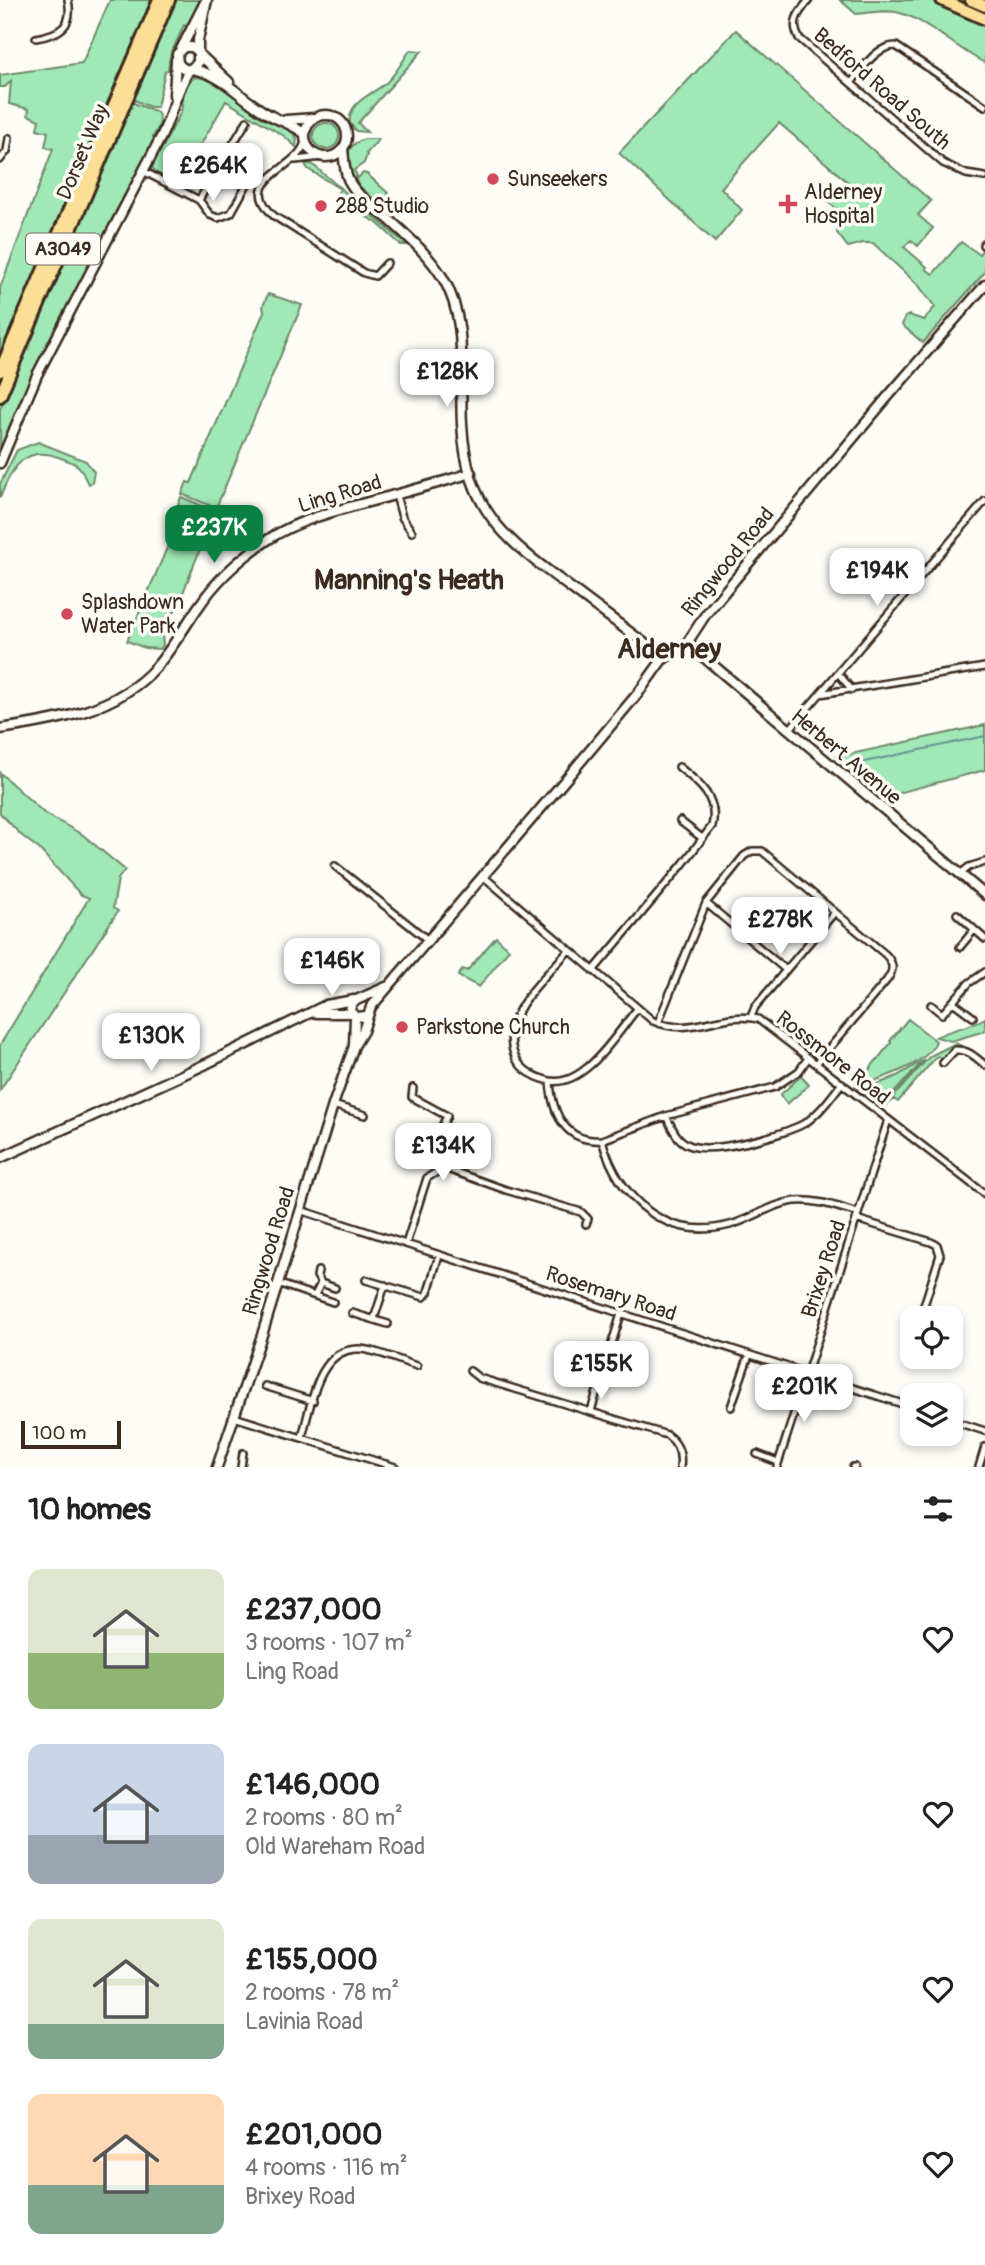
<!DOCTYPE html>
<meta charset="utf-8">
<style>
:root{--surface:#fff;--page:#f6f6f6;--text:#222;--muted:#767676;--accent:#0b8043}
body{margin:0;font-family:Pangolin,sans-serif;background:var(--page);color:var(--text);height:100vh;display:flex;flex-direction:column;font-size:26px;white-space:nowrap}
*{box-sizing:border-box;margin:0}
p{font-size:23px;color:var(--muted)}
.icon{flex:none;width:38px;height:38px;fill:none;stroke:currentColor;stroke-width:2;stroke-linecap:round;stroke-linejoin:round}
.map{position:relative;height:1467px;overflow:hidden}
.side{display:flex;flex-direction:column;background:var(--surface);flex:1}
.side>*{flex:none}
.fabs{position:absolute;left:900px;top:1306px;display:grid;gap:14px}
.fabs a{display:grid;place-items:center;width:63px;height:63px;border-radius:14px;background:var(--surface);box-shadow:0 4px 10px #0003;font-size:35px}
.scale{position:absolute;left:21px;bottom:18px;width:100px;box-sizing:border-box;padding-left:7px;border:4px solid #3b2a1e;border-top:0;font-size:19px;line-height:24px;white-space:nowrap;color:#3b2a1e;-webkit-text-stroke:5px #fdfcf7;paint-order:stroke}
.price{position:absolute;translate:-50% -60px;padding:0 16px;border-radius:14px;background:#fff;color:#222;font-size:23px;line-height:46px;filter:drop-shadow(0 2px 4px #0008)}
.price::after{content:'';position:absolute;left:50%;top:42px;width:21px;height:16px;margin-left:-10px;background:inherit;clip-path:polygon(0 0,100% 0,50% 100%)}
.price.selected{background:var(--accent);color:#fff}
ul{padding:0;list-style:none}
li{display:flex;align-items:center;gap:21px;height:175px;padding:0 28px}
li span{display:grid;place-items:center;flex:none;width:196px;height:140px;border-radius:14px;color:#555}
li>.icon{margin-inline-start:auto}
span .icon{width:84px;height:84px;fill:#fffc;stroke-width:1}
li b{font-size:30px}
h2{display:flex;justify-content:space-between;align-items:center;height:84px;padding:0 28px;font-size:30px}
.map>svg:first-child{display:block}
.green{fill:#a0e8b5;stroke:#6e896a;stroke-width:2}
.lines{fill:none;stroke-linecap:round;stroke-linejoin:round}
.stream{stroke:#699393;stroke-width:2}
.street-casing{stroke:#3b2a1e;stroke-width:10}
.secondary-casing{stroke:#3b2a1e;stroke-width:13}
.highway-casing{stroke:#3b2a1e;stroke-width:16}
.street{stroke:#fdfcf7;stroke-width:5}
.secondary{stroke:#fdfcf7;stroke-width:8}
.highway{stroke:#fbdf96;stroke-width:10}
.poi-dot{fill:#d1495b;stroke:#fdfcf7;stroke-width:2.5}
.labels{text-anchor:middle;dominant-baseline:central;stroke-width:7;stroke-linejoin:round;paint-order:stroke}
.shield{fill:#fdfcf7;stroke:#75695f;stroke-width:2}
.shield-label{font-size:19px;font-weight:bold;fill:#3b2a1e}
.street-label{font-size:21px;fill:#3b2a1e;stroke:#fdfcf7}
.poi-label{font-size:21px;fill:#3b2a1e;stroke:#fdfcf7;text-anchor:start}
.district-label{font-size:28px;font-weight:bold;fill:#3b2a1e;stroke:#fdfcf7}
</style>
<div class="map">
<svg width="985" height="1467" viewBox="0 0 985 1467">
<rect width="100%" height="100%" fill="#fdfcf7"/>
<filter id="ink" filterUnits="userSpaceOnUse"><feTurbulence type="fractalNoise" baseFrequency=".0143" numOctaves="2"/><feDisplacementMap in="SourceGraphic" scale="14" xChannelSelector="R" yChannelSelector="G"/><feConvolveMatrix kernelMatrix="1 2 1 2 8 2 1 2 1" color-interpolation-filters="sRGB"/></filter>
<g filter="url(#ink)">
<path class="green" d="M 110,0 L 151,0 L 0,360 L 0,288 L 53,149 L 45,147 L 48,132 L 37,129 L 39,120 L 28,115 L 29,109 L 9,104 L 11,81 L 5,87 L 0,87 L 0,75 L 82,63 Z
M 174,0 L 203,0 L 186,26 L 184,25 L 170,56 L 168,70 L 165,71 L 157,107 L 150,107 L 132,99 Z
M 840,0 L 937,0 L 985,20 L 985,63 C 958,50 927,20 900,13 C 886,9 870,13 856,14 Z
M 736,30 L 931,201 L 918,215 L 933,228 L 918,246 L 911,240 L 904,247 L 927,267 L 926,269 L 933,274 L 961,242 L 979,254 L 985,247 L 985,272 L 923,343 L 902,325 L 905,317 L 909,315 L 924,320 L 935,307 L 919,286 L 873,243 L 863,243 L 848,247 L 837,233 L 839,211 L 827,201 L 832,186 L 846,190 L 850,184 L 779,123 L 721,188 L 742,210 L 715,242 L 619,153 Z
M 410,50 L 422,51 L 358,123 L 367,132 L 356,131 L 350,123 C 347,101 375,94 388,81 C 397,72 403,61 410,50 Z
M 195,77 C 222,78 242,107 264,119 C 276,126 288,125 297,138 L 296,147 L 284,136 L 226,101 L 178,184 L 156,173 L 152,167 L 181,112 L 185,85 Z
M 131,102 L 157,112 C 163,121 158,129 153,137 L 156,139 L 114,215 L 57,336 L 33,375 L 0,450 L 0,409 Z
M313 136a13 13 0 1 1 26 0a13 13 0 1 1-26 0Z
M 365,139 L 379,139 L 366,154 L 367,155 L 364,163 L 354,170 L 357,176 L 354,179 C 346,161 343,145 365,139 Z
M 305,164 L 312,164 L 407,245 L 401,245 L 376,222 L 365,216 L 366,213 L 336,196 L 340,189 L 308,169 Z
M 363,173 L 367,174 L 388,193 L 390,203 L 404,207 L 405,209 L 400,212 L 399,208 L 393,204 L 389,210 L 397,214 L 394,217 L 357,184 L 355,181 Z
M 268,294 L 302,305 L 216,508 L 182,494 L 187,482 L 191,483 L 264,312 L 263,306 Z
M 38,442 L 86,461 L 94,472 L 92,482 L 89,484 C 84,480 84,471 78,466 C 73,462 64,459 58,457 C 24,444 10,471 0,498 L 0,484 L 17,450 Z
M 181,497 L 215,511 L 177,608 L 165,624 L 162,634 L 163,645 L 160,649 L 145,648 L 127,641 L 182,513 L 176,510 Z
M 985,725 L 985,770 L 883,797 L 837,757 Z
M 0,773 L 44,813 L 83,835 L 125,870 L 118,879 L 113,908 L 118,911 L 0,1090 L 0,1045 L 89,898 L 81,895 L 39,849 L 21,835 L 0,813 Z
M 496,937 L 509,949 L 479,987 L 458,976 L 463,969 L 467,971 Z
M 985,1018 L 985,1031 L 951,1041 L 936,1037 C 953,1028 969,1028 985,1018 Z
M 908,1019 L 936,1041 C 928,1064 885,1077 863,1085 L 859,1089 L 855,1086 L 891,1043 L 890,1041 Z
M 956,1043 L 963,1047 L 955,1048 L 944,1060 L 937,1056 L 898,1102 L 894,1099 L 885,1106 L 930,1056 Z
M 924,1060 L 882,1106 L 861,1091 L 897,1076 Z
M 801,1076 L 809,1085 L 787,1104 L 780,1095 Z"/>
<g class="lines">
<path class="stream" d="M 846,766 L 985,736"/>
<g class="street-casing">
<path id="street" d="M 809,0 C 799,12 790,22 799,38 L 943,163 L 966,174 L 985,177
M 36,38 C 59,34 74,27 68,0
M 851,83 C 863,69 875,46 896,46 L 985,106
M 305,141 C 300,170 234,178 274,216 L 364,273 L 375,276 L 387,263
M 0,160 L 7,151 L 9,138
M 295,160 L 323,157
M 143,171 L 199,200 L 247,121
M 199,200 L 210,215 L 218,218 L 231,213 L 256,168 L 252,160 L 232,145
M 983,245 L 985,242
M 396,495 L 402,517 L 412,532
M 838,673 L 852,690
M 820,694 L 985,667
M 789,730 L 985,501
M 680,821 L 702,838
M 335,866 L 428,940
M 960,874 L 969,867 L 985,862
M 483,876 L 653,1021 C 692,1038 721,1010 758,1019 L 985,1194
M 706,903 L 786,970
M 957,914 L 985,939
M 960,947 L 974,930
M 569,950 C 546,977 502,1012 513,1051 C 518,1069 533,1077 550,1081 C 552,1113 565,1143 602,1140 C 619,1199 666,1242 730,1225 C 752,1219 771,1204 795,1201 C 817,1199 837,1207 858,1213
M 593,971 L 683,864 L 712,826 C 719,798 698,782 679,767
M 953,1002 L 973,1017
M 931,1005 L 942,1014 L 969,983 L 985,972
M 751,1017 L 755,1007 L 835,912
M 658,1023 L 706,903 L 744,856 L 752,851 L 762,851 L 886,955 C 894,964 894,970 887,980 L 816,1064
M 943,1063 L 955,1050 C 968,1049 975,1057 985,1065
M 550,1081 C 585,1087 617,1033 637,1009
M 333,1105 L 365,1115
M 666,1116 C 672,1127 676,1140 689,1145 C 710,1155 784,1135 805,1123 C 820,1113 831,1097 842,1083
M 602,1140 L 666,1116 L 775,1087 L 799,1071 L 808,1058
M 440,1170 L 447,1169 L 506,1190 L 581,1212 L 588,1219 L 586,1224
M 300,1210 L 912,1407
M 856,1219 L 931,1242 L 937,1245 L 940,1255 L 920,1318
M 406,1244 L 427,1178 L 440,1170 C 431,1146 436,1138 447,1116 L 412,1097 L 413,1088
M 366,1280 L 424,1297 L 428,1292 L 439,1255
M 277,1283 L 333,1302
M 321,1283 L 335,1288
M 315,1295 L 321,1283 L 317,1276 L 318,1271
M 352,1313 L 388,1324
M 374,1319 L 385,1285
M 470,1371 L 479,1378 L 667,1435 C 678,1443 682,1454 680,1467
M 265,1386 L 313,1401
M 731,1407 L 749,1355
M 591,1411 L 621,1314
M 234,1417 L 395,1467
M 950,1420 L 985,1431
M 302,1437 C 311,1407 317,1347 360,1349 C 378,1350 399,1361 417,1366
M 757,1454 L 778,1462
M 241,1467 L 243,1453
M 777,1467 L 888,1120
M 853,1467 L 855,1467
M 979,1467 L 985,1447"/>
</g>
<g class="secondary-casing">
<path id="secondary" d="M 181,49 L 205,2
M 198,51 L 192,47 L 184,47 L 177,54 L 178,63 L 183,68 L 189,70 L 198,63 L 198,40 L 207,0
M 199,54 L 229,82
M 191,69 C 222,73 241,99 266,113 C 279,121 293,124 305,134
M 174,95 L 176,60
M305 136a21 21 0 1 1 42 0a21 21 0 1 1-42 0Z
M 286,120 L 314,118
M 343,148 C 344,158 344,169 348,179 C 357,198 378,209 393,223 C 412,240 430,257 443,278 C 469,322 459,376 462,424 C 467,512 506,540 571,588 C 600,610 628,631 656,652 L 662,660
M 0,463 L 37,375 L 161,137 C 172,114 176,92 189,70
M 687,643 L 985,895
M 0,729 C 55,721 117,711 156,667 C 172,649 185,626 199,606 C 218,578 244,555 272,537 C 298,521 328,513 357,505 C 395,495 433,485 471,473
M 316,1013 L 352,1013
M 367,1016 L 355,1017 L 350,1010 L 352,1002 L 386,987
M 354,1045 L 355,1017
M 0,1158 L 206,1064 L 326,1005 L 354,1000
M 217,1467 L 262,1335 L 334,1102 L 354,1046 L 363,1031 L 371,1007 L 566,779 L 639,692 L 662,660 L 687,643 L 706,614 L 885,400 L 985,285"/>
</g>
<g class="highway-casing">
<path id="highway" d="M 942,0 L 985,19
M 971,0 L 985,6
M 0,371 L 159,0
M 0,396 L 169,0"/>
</g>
<use href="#street" class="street"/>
<use href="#secondary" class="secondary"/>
<use href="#highway" class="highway"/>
</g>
</g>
<g class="poi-dot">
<circle cx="493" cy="179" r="7"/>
<path d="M784.5 193.5h7v7h7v7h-7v7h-7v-7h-7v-7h7z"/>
<circle cx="321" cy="206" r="7"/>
<circle cx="67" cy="614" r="7"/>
<circle cx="402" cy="1027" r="7"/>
</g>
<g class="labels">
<rect class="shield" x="26" y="233.5" width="74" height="31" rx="5"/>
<g class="shield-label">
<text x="63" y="249">A3049</text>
</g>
<g class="street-label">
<text transform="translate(882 89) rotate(41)">Bedford Road South</text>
<text transform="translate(83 152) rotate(-67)">Dorset Way</text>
<text transform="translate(340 494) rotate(-17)">Ling Road</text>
<text transform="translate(728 562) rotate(-51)">Ringwood Road</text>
<text transform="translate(846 757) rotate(40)">Herbert Avenue</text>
<text transform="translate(833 1058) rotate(38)">Rossmore Road</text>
<text transform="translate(269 1251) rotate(-73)">Ringwood Road</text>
<text transform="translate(824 1269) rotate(-72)">Brixey Road</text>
<text transform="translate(611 1294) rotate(18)">Rosemary Road</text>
</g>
<g class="poi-label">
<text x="507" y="179">Sunseekers</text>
<text x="804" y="192">Alderney<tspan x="804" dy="24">Hospital</tspan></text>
<text x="335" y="206">288 Studio</text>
<text x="81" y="602">Splashdown<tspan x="81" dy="24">Water Park</tspan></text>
<text x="416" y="1027">Parkstone Church</text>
</g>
<g class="district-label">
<text x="409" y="580">Manning's Heath</text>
<text x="669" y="649">Alderney</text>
</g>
</g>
</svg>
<div class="fabs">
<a><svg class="icon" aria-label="locate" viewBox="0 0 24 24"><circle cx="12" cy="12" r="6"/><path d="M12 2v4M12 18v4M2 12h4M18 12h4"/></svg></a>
<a><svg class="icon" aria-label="layers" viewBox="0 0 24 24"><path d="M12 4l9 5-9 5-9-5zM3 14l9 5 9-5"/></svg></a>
</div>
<div class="scale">100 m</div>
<b class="price" style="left:213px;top:203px">£264K</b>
<b class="price" style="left:447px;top:409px">£128K</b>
<b class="price selected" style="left:214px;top:565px">£237K</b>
<b class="price" style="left:877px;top:608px">£194K</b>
<b class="price" style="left:780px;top:957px">£278K</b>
<b class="price" style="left:332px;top:998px">£146K</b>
<b class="price" style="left:151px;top:1073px">£130K</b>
<b class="price" style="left:443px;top:1183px">£134K</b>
<b class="price" style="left:601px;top:1401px">£155K</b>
<b class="price" style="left:804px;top:1424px">£201K</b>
</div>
<section class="side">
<h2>10 homes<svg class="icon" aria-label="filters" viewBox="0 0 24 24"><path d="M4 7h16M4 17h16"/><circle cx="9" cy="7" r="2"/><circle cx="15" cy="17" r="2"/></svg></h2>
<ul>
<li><span style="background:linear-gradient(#dfe7d0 60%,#8fb573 0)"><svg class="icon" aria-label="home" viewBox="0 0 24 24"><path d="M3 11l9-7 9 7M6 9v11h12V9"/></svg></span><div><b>£237,000</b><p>3 rooms · 107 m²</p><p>Ling Road</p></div><svg class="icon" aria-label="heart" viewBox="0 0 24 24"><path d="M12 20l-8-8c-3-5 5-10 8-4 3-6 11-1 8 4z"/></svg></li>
<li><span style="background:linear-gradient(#c9d6e8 65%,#9aa5b1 0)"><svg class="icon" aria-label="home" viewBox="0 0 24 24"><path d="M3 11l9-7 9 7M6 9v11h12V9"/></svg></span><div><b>£146,000</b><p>2 rooms · 80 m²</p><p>Old Wareham Road</p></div><svg class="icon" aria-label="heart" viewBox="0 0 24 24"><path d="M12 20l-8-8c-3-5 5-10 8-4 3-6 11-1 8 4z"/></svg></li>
<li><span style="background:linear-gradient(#dfe7d0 75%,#7fa58c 0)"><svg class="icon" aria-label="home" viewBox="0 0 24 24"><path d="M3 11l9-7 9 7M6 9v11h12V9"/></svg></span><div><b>£155,000</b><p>2 rooms · 78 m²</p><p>Lavinia Road</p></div><svg class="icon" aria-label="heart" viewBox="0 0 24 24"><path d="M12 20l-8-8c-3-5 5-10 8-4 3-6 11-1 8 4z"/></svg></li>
<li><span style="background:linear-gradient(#ffd9b3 65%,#7fa58c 0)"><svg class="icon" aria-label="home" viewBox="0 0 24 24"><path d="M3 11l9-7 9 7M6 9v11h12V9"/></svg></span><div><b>£201,000</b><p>4 rooms · 116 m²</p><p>Brixey Road</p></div><svg class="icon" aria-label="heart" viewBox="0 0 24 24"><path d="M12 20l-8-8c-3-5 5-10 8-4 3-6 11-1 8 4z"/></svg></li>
</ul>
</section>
